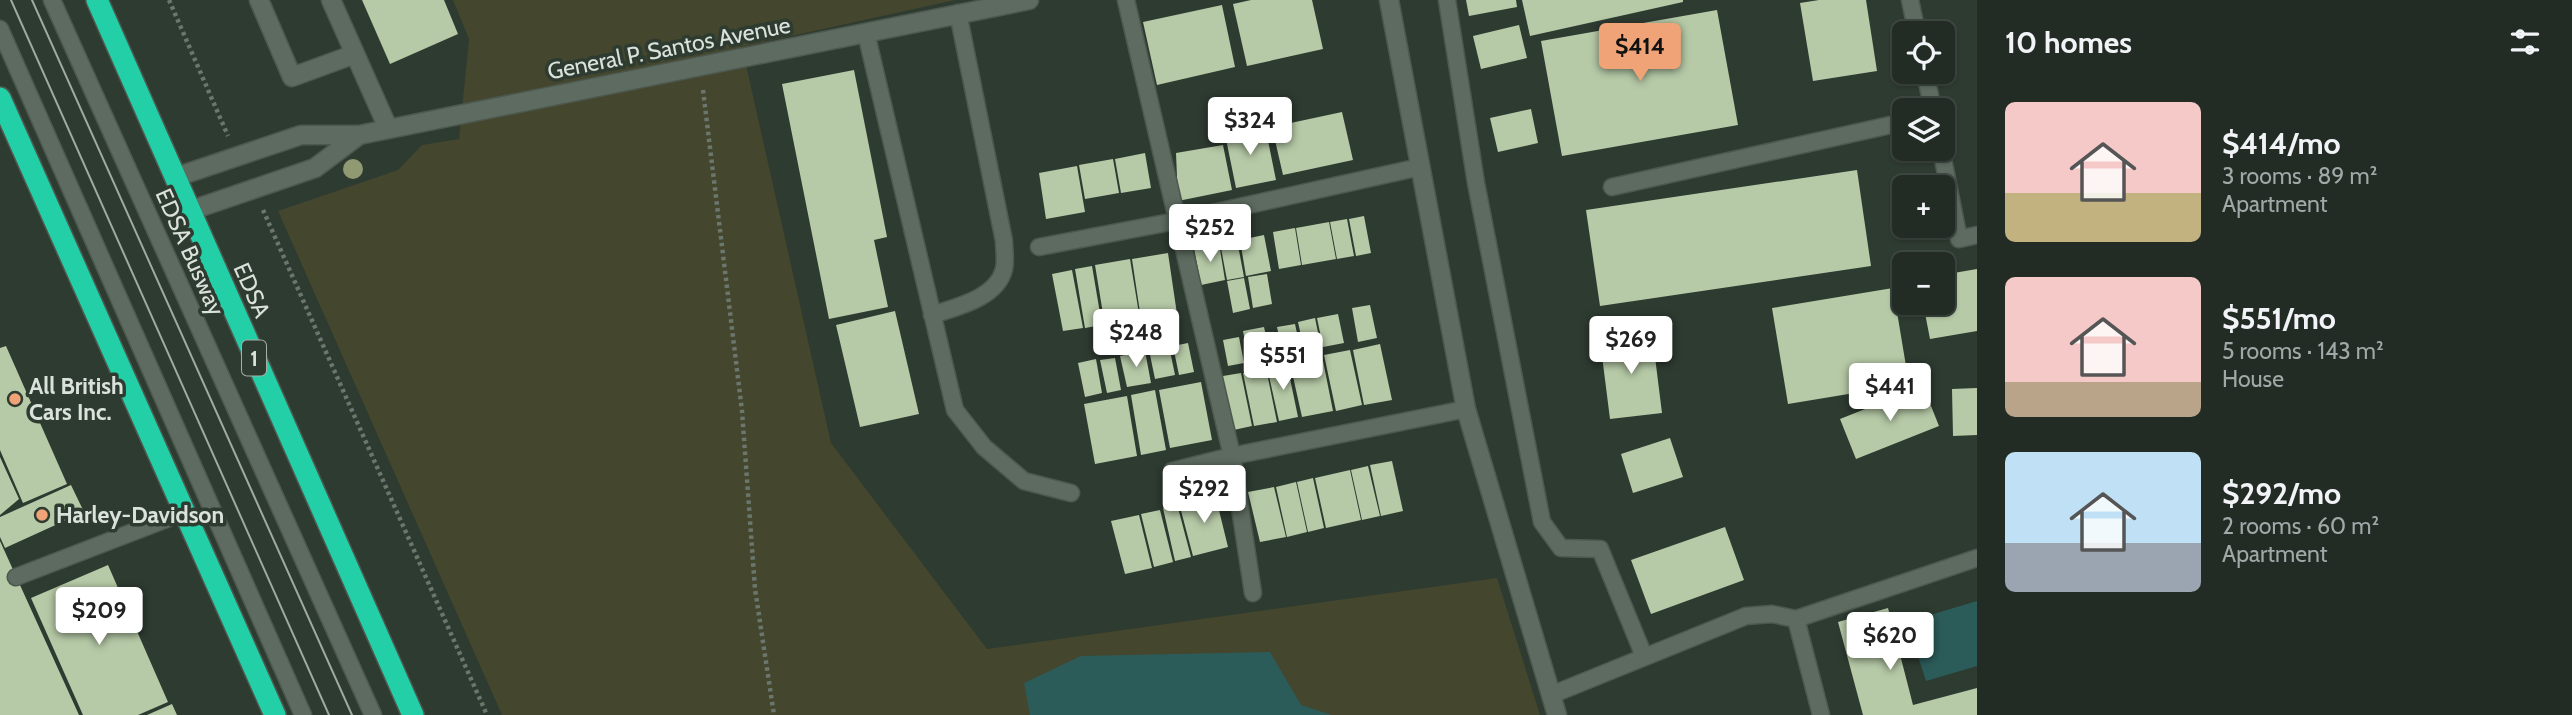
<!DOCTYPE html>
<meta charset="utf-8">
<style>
:root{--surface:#222c25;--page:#2e3832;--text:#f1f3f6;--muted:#a2a7a7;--line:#3f4842;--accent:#efa377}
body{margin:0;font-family:Cabin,sans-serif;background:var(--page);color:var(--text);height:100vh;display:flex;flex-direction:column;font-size:26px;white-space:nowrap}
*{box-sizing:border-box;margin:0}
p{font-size:23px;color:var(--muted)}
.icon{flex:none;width:38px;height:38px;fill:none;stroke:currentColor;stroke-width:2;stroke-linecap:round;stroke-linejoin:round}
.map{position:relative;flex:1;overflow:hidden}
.drawer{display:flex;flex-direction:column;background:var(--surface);width:595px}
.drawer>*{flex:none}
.fabs{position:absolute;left:1892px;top:21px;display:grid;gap:14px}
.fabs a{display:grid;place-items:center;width:63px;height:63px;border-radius:10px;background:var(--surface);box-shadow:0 2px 5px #0004,0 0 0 2px var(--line);font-size:35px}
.price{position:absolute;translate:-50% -60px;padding:0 16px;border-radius:7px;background:#fff;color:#222;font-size:23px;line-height:46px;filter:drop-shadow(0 2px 4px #0008)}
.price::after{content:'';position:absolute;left:50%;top:42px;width:21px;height:16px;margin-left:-10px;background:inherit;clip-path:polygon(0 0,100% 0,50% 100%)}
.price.on{background:var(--accent);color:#111}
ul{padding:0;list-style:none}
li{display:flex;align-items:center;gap:21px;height:175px;padding:0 28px}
li span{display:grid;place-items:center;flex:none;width:196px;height:140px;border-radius:10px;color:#555}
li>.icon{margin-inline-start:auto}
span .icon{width:84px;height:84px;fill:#fffc;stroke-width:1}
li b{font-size:30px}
h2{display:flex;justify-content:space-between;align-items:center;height:84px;padding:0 28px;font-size:30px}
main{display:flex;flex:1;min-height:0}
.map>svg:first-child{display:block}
.green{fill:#44462d}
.water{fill:#2c5c5a}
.building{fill:#b6caa7}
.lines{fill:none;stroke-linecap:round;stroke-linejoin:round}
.lane-casing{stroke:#4d584f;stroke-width:19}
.street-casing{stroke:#4d584f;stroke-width:21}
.highway-casing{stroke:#4d584f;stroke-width:24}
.path{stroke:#6b766d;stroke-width:4.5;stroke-dasharray:3.5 3.5;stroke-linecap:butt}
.lane{stroke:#5d6b60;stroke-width:16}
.street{stroke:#5d6b60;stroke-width:18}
.highway{stroke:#22cfa7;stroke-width:21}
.tram{stroke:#a0aaa2;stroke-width:2}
.tree{fill:#919972}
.poi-dot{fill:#efa377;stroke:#2e3b31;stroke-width:2.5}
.labels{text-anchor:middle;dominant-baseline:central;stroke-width:7;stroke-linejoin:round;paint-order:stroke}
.shield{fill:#2e3b31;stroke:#a6b0a8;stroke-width:2}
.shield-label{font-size:21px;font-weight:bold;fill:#dae2db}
.street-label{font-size:23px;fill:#dae2db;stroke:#2e3b31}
.poi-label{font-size:23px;font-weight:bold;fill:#dae2db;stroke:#2e3b31;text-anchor:start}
</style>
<main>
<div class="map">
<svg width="1977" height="715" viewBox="0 0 1977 715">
<rect width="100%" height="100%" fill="#2e3b31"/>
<path class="green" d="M 453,0 L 955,0 L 742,47 L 831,443 L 987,649 L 1497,578 L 1540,715 L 502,715 L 278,211 L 398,170 L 422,145 L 459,139 L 469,39 Z"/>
<path class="water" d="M 1977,601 L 1977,666 L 1926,681 L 1907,622 Z
M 1270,652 L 1301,705 L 1332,715 L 1030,715 L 1024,683 L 1081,656 Z"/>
<path class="building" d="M 362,0 L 444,0 L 458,34 L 390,64 Z
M 1251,0 L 1312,0 L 1323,49 L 1247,66 L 1233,4 Z
M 1466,0 L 1516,0 L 1517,7 L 1469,16 Z
M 1522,0 L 1683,0 L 1683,2 L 1530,36 Z
M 1819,0 L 1866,0 L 1877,71 L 1813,81 L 1800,3 Z
M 1222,5 L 1235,67 L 1157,85 L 1143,22 Z
M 1717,10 L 1738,125 L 1562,156 L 1541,41 Z
M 1519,25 L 1527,58 L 1481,69 L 1473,36 Z
M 854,70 L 887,237 L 874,240 L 888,307 L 829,319 L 782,84 Z
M 1531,109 L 1538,143 L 1498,152 L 1490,118 Z
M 1342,112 L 1353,160 L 1283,175 L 1272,127 Z
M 1265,126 L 1276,180 L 1236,188 L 1225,134 Z
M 1223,145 L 1232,190 L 1178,201 L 1176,153 Z
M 1145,153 L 1151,188 L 1121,193 L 1115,159 Z
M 1113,159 L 1119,193 L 1085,199 L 1079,165 Z
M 1077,166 L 1085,212 L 1046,219 L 1039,173 Z
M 1857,170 L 1871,266 L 1600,306 L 1586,210 Z
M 1364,216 L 1371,253 L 1356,256 L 1349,219 Z
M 1347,219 L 1354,256 L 1337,259 L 1330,222 Z
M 1329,222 L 1336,259 L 1302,265 L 1296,228 Z
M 1295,228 L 1301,265 L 1279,269 L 1273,232 Z
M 1264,235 L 1271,271 L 1246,276 L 1240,240 Z
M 1237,240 L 1244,277 L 1227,280 L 1220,243 Z
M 1219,243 L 1225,280 L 1201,285 L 1194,248 Z
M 1168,253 L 1177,314 L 1141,319 L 1132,259 Z
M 1130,259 L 1140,320 L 1105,326 L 1095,265 Z
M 1092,266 L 1102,325 L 1085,328 L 1075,269 Z
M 1977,269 L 1977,331 L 1930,339 L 1923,303 L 1942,303 L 1942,275 Z
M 1072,270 L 1083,328 L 1063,331 L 1052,274 Z
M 1267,274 L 1272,304 L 1253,308 L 1248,277 Z
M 1244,278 L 1250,309 L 1233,313 L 1227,281 Z
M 1893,288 L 1909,384 L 1788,404 L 1772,308 Z
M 1370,305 L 1377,338 L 1358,342 L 1352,308 Z
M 895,311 L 919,414 L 860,427 L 836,325 Z
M 1338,314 L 1344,343 L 1323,347 L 1317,318 Z
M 1315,318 L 1321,347 L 1304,350 L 1298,322 Z
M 1295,324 L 1301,352 L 1283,355 L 1277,327 Z
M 1264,327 L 1271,358 L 1249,363 L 1243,331 Z
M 1652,333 L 1662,413 L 1610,419 L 1600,340 Z
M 1239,337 L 1244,363 L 1228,366 L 1223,340 Z
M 1188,343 L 1194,372 L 1179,375 L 1173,346 Z
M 1380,344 L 1392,400 L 1364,405 L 1353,350 Z
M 6,346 L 67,484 L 23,503 L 0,450 L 0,348 Z
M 1169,346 L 1175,375 L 1155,379 L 1149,350 Z
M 1350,350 L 1362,405 L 1336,411 L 1324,355 Z
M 1145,351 L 1151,383 L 1127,387 L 1120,356 Z
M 1322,356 L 1333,411 L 1302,417 L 1290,363 Z
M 1115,358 L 1121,390 L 1107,393 L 1100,360 Z
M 1096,359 L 1102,393 L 1085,397 L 1078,363 Z
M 1287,364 L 1298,417 L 1279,421 L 1267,367 Z
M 1266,368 L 1277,422 L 1254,426 L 1243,373 Z
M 1241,373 L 1252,426 L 1229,431 L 1217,377 Z
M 1201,382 L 1212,440 L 1170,448 L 1159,390 Z
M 1923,386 L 1939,426 L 1856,459 L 1840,419 Z
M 1977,388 L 1977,435 L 1953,436 L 1952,389 Z
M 1155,390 L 1166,450 L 1141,455 L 1131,395 Z
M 1127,396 L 1137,456 L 1095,464 L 1084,404 Z
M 1670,438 L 1683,477 L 1633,493 L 1621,454 Z
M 0,457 L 19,499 L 0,515 Z
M 1392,461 L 1403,511 L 1381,516 L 1370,465 Z
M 1368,466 L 1380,516 L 1362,520 L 1351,470 Z
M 1350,470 L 1361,520 L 1326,528 L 1315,478 Z
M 1313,478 L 1324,528 L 1308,532 L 1297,482 Z
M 1296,482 L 1307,532 L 1287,537 L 1276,487 Z
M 71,485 L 84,512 L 5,548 L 0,537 L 0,517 Z
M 1274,487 L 1286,537 L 1260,542 L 1248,492 Z
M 1215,494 L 1228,547 L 1193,556 L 1179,503 Z
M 1177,504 L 1191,557 L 1175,561 L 1163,508 Z
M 1160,510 L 1173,562 L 1154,567 L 1141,514 Z
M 1139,515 L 1152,568 L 1125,574 L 1111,521 Z
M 1725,527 L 1744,580 L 1651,614 L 1631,560 Z
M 0,541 L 79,715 L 0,715 Z
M 108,565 L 168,702 L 138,715 L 83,715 L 31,598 Z
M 1888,608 L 1913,705 L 1977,688 L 1977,715 L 1863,715 L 1838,622 Z
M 172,704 L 177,715 L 147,715 Z"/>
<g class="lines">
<g class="lane-casing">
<path id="lane" d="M 52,0 L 373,715
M 1126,0 L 1232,456 L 1253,593
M 1447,0 L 1476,183 L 1542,522 L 1561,548 L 1600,549 L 1644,656
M 1910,0 L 1917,33
M 0,29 L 303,715
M 866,33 L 955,410 L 984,447 L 1024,481 L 1071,493
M 1925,72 L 1933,110
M 1941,149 L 1959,239 L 1977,235
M 1612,187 L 1904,122
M 1039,247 L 1176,221 L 1420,167
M 932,315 C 957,307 997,298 1004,269 C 1006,260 1004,249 1004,241 L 958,13
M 1172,471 L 1232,456 L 1466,409
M 16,577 L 185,512
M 1796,619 L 1821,715
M 1551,695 L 1746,616 L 1772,614 L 1796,619 L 1977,558"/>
</g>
<g class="street-casing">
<path id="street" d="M 259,0 L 292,77 L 355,54
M 331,0 L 388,128
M 1389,0 L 1466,409 L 1557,715
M 176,177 L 301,135 L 359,135 L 1029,0
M 189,211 L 315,168 L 359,135"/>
</g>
<g class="highway-casing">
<path id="highway" d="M 97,0 L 413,715
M 0,98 L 275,715"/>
</g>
<path class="path" d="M 169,0 L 228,136
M 703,90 L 742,411 L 755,589 L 774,715
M 263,210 L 487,715"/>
<use href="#lane" class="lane"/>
<use href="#street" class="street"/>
<use href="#highway" class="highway"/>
<path class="tram" d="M 11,0 L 329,715
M 32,0 L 352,715"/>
</g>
<circle class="tree" cx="353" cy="169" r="10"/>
<g class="poi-dot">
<circle cx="15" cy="399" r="7"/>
<circle cx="42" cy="515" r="7"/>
</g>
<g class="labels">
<rect class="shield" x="242" y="340.5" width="24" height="35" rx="5"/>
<g class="shield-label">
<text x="254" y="358">1</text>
</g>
<g class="street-label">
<text transform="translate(669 48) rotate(-11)">General P. Santos Avenue</text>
<text transform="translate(190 252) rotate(66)">EDSA Busway</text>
<text transform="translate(252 290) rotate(66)">EDSA</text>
</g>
<g class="poi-label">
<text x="29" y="386">All British<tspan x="29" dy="26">Cars Inc.</tspan></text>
<text x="56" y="515">Harley-Davidson</text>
</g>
</g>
</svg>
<div class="fabs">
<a><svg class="icon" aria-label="locate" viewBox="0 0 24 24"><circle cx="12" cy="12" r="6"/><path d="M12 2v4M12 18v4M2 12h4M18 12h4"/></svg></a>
<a><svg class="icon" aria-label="layers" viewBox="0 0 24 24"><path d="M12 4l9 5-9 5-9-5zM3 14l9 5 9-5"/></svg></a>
<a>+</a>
<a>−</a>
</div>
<b class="price on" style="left:1640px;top:83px">$414</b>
<b class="price" style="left:1250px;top:157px">$324</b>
<b class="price" style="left:1210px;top:264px">$252</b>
<b class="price" style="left:1136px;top:369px">$248</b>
<b class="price" style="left:1631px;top:376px">$269</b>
<b class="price" style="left:1283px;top:392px">$551</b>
<b class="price" style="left:1890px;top:423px">$441</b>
<b class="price" style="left:1204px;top:525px">$292</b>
<b class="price" style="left:99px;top:647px">$209</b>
<b class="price" style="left:1890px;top:672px">$620</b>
</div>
<section class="drawer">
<h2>10 homes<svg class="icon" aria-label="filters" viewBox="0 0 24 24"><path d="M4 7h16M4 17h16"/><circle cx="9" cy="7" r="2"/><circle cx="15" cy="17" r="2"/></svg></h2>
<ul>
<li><span style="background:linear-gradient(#f6c9c9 65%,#c2b280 0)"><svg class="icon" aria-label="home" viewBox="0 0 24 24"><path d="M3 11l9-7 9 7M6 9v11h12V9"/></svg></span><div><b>$414/mo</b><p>3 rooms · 89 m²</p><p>Apartment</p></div></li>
<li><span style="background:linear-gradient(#f6c9c9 75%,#b9a48a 0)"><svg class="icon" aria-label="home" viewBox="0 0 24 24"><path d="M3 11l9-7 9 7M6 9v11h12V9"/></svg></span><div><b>$551/mo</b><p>5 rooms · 143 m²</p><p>House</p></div></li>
<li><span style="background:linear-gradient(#bfe0f5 65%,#9aa5b1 0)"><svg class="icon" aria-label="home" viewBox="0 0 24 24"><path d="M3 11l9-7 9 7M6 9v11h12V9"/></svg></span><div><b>$292/mo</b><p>2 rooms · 60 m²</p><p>Apartment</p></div></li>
</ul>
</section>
</main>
